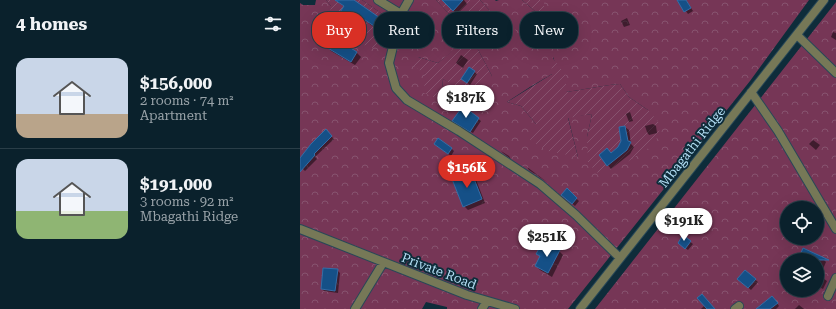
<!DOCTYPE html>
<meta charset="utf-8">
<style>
:root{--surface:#0a212c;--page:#132934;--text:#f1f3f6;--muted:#99a3a9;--line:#2a3e48;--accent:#d93025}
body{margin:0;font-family:"Roboto Serif",serif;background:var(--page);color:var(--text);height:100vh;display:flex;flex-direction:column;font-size:15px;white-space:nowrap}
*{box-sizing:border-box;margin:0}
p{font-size:13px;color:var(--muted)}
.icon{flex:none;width:22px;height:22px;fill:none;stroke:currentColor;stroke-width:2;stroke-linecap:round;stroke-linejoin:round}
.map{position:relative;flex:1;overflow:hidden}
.details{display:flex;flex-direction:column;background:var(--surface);width:300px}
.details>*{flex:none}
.guide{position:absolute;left:12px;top:12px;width:380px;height:36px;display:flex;gap:8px}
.controls{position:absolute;left:480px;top:201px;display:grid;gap:8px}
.controls a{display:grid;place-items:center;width:44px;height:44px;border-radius:50%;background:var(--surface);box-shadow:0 4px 16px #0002,0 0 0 1px var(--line);font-size:20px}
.price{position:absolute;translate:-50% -34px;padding:0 9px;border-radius:14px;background:#fff;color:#222;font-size:13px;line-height:26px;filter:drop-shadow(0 1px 2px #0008)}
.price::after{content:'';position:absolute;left:50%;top:24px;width:12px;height:9px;margin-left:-6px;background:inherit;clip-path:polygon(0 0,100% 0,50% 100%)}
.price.active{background:var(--accent);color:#fff}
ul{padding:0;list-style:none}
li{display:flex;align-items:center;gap:12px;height:100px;padding:0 16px}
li+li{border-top:1px solid var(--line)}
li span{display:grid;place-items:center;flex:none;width:112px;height:80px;border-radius:12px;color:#555}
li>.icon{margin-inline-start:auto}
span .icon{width:48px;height:48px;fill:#fffc;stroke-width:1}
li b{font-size:17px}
h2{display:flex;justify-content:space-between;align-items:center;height:48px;padding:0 16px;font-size:17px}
.tag{padding:0 14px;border-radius:16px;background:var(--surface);box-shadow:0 4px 16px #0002,0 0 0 1px var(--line);font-size:14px;line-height:36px}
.tag.active{background:var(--accent);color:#fff}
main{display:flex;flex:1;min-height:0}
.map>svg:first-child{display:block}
.forest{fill:url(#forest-crowns);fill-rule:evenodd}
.garden{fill:url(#garden-furrows)}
.shadow{fill:#0007}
.building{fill:#155087;stroke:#346da6}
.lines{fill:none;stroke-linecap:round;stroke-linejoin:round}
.minor-casing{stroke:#284858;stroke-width:10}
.minor{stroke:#767857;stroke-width:8}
.labels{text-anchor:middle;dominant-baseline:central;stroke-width:4;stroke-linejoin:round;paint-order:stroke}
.street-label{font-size:13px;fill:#b3def4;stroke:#0e2c3a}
</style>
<main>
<section class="details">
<h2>4 homes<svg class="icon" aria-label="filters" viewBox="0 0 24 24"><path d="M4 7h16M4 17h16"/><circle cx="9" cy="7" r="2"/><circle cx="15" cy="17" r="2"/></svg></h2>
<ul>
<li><span style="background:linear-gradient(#c9d6e8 70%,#b9a48a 0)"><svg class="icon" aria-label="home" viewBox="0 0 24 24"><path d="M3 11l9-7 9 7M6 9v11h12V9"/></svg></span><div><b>$156,000</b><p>2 rooms · 74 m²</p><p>Apartment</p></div></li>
<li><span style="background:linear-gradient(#c9d6e8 65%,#8fb573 0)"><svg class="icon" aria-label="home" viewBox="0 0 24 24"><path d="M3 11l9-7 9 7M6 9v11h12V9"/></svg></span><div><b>$191,000</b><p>3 rooms · 92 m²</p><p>Mbagathi Ridge</p></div></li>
</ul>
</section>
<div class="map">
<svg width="536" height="309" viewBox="0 0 536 309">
<defs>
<pattern id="forest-crowns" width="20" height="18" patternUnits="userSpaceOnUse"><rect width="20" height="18" fill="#763656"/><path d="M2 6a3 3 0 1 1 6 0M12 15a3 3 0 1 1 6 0" fill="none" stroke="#87536f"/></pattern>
<pattern id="garden-furrows" width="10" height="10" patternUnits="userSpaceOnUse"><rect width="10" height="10" fill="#763656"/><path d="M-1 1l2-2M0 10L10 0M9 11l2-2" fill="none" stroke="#87536f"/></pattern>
</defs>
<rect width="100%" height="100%" fill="#0e2c3a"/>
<path class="forest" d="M 16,0 L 26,0 L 31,6 L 42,32 L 53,41 L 91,20 L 62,0 L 136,0 L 149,14 L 160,13 L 169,40 L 164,42 L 138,63 L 118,57 L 125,74 L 141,100 L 143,79 L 152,84 L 192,76 L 174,42 L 186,37 L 196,27 L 207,20 L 193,14 L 180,0 L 195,0 L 196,1 L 199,0 L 222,0 L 244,19 L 244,0 L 509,0 L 450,81 L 268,309 L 147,309 L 147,307 L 126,302 L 122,309 L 0,309 L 0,3 L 3,5 L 15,5 ZM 253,57 L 266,92 C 284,90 302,85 320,84 L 329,97 L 348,110 L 287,137 L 292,114 L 268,117 L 278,157 L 236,124 L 221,106 L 207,102 L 230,87 L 252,74 Z
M 536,2 L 536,309 L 295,309 ZM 487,208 L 517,208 L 517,238 L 487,238 ZM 487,260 L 517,260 L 517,290 L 487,290 Z"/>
<path class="garden" d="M 26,0 L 62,0 L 91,20 L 87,42 L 72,48 L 53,41 L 29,23 L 31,6 Z
M 136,0 L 180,0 L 193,14 L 207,20 L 217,32 L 204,37 L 196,27 L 186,37 L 174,42 L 192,76 L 179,88 L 167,95 L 143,79 L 141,100 L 124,93 L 125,74 L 111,64 L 118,57 L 138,63 L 152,51 L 154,44 L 169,40 L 160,13 L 149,14 Z
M 222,0 L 244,0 L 244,19 Z
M 252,57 L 266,76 L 266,92 C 284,90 302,85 320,84 L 329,97 L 348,110 L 361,125 L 355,144 L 324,164 L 299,174 L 288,163 L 287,137 L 292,114 L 268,118 L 278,157 L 248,151 L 230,140 L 236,124 L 221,106 L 207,102 L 252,74 Z"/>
<path class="shadow" d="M 35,0 L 52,0 L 83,22 L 78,30 L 57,15 L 48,29 L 36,20 L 45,7 Z
M 144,0 L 164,0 L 167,4 L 157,14 Z
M 378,0 L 386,0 L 393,11 L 388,14 Z
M 327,18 L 330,25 L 324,27 L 321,21 Z
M 533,32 L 536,33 L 536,40 L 531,37 Z
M 27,47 L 57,53 L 61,57 L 55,65 L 31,51 Z
M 161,55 L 168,60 L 163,68 L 156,63 Z
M 169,68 L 177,74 L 170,85 L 165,81 Z
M 163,107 L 181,121 L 173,133 L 156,123 Z
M 330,112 L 333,121 L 329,122 L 326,114 Z
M 353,124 L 356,126 L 357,133 L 349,135 L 347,132 L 345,126 Z
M 325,127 L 329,130 L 331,144 L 334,147 L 330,154 L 311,169 L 300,155 L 311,154 L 319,148 L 322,141 L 320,128 Z
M 26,131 L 34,139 L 15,157 L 17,159 L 5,171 L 0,166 L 0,160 Z
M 513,140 L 520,145 L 516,150 L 509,144 Z
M 135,144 L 151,148 L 154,151 L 151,156 Z
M 201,151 L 209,156 L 211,159 L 203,153 Z
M 227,167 L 247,182 L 250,184 L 229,170 Z
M 171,173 L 175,177 L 185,203 L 168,210 L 164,206 Z
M 267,190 L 279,201 L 275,206 L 265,197 Z
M 384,237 L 393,244 L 388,250 L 381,245 Z
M 246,251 L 259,251 L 263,255 L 252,277 L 240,270 L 236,266 L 241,257 L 237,254 Z
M 522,258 L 526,262 L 520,276 L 527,281 L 523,289 L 517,286 L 517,260 L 499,260 Z
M 37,270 L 40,273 L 38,293 L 24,291 L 22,289 Z
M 445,271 L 458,282 L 451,290 L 439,279 Z
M 474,299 L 479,306 L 476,309 L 460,309 Z
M 405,305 L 414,309 L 401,309 Z
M 499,305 L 504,309 L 495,309 Z"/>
<path class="building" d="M 35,0 L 54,0 L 80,18 L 74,26 L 53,12 L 44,26 L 35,20 L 44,6 Z
M 142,0 L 163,0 L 153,11 Z
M 377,0 L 386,0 L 391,8 L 384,12 Z
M 32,36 L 57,52 L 51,62 L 26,47 Z
M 169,67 L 175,71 L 167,83 L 161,79 Z
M 163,106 L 179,118 L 170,132 L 152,121 Z
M 325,126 L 328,141 L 331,142 L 327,150 L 307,166 L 299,155 L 307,148 L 311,153 L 318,147 L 321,141 L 319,127 Z
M 26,129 L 32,136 L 14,154 L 15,155 L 0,172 L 0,158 L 11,144 Z
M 138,138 L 152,148 L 148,154 L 134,144 Z
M 171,171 L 182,199 L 163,207 L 152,179 Z
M 267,188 L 277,198 L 272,204 L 261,195 Z
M 383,235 L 391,241 L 385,249 L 378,243 Z
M 249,244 L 260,250 L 248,273 L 235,266 L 240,256 L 236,254 L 240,247 L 246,250 Z
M 503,248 L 529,260 L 498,260 Z
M 23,268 L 38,269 L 35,291 L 21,289 Z
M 445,270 L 456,279 L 448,288 L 437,279 Z
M 402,294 L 415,309 L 407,309 L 397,298 Z
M 472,296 L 478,303 L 470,309 L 456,309 Z"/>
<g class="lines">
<g class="minor-casing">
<path id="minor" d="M 78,0 L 101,14
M 109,0 L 101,14 L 89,63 L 96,88 L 107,100 L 159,131 L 240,184 L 276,215 L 320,258
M 497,35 L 536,73
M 451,92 L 478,131 L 536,229
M 0,229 L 167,295 L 215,309
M 528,296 L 536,278
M 55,309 L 83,263
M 182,309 L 187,301
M 280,309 L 524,0
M 435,309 L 439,306"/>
</g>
<use href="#minor" class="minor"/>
</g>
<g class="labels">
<g class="street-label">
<text transform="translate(392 147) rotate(-52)">Mbagathi Ridge</text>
<text transform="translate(139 271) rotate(21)">Private Road</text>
</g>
</g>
</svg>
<div class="controls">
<a><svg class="icon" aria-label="locate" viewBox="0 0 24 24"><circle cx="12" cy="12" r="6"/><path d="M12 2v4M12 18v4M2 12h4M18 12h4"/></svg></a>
<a><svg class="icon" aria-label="layers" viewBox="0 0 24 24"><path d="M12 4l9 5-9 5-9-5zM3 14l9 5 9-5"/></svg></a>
</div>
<b class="price" style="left:166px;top:119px">$187K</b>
<b class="price active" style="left:167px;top:189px">$156K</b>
<b class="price" style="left:384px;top:242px">$191K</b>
<b class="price" style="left:247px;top:258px">$251K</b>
<div class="guide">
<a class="tag active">Buy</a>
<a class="tag">Rent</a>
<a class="tag">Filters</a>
<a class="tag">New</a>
</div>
</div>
</main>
